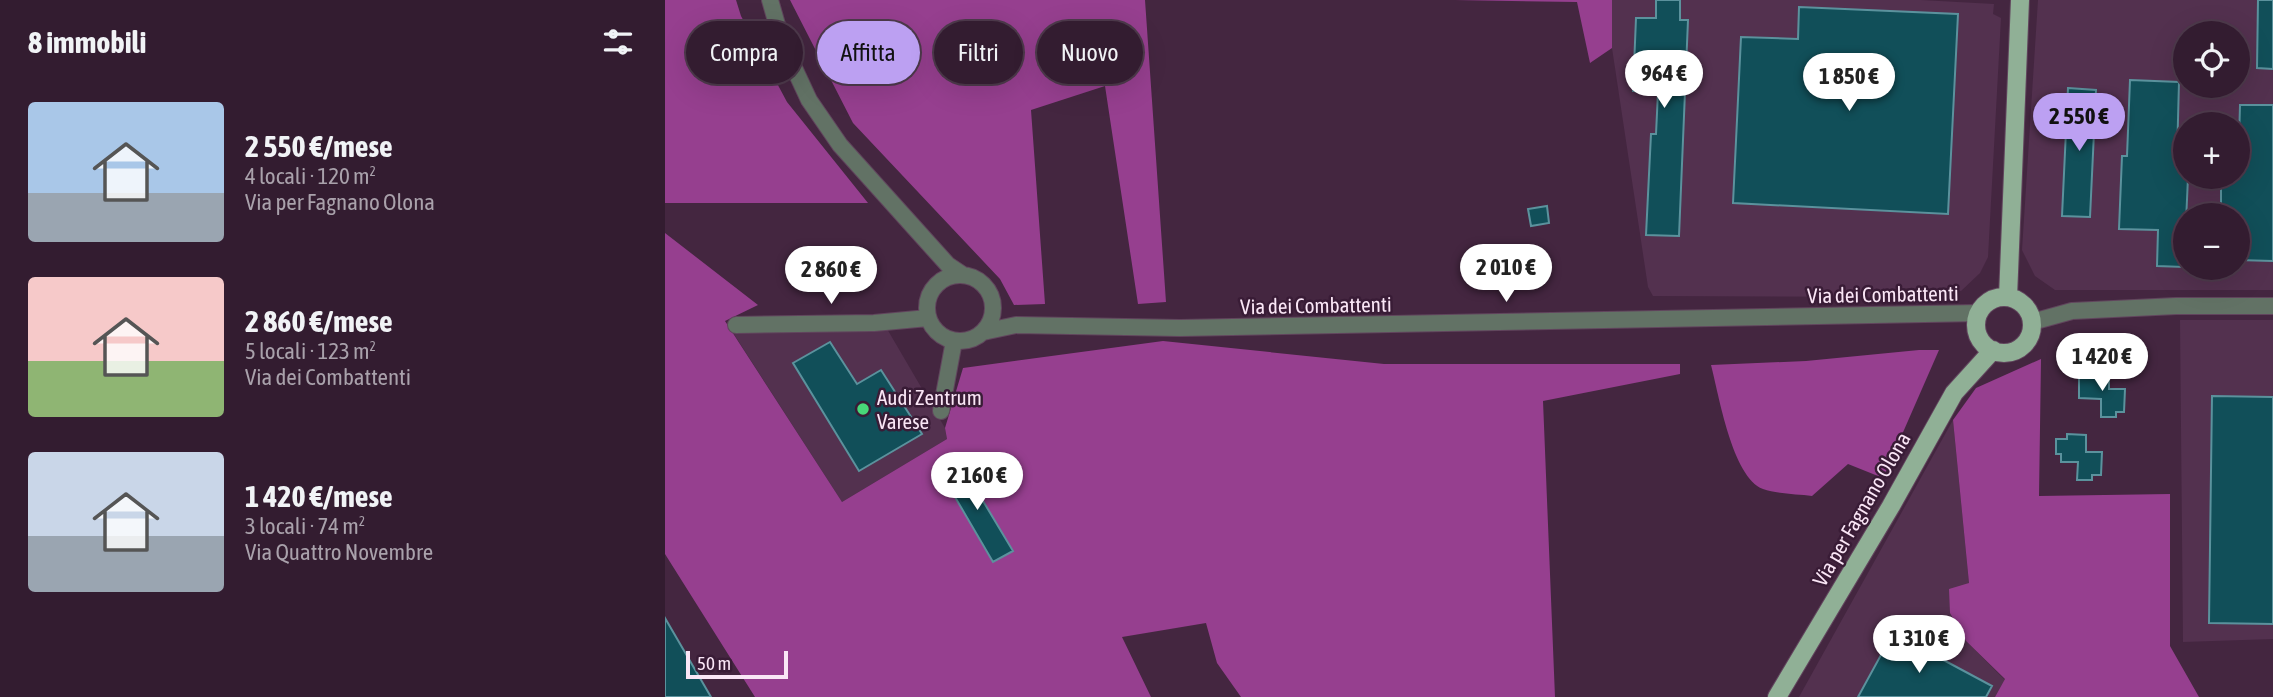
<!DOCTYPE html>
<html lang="it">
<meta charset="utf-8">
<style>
:root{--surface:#331c30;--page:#3e293c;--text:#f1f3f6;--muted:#a9a1ab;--line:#4e3a4c;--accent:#bca0f2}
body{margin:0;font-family:"Asap Condensed",sans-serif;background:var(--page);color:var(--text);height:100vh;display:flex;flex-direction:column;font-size:26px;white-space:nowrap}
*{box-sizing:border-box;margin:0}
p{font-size:23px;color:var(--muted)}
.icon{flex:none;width:38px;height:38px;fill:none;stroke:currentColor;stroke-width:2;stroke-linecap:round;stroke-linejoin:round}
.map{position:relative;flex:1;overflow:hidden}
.drawer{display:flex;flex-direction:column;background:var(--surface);width:665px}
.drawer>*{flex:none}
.banner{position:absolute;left:21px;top:21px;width:665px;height:63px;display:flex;gap:14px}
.tools{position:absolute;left:1508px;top:21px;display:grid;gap:14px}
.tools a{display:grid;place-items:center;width:77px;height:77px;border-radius:50%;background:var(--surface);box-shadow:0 7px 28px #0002,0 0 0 2px var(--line);font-size:35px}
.scale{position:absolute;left:21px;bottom:18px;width:102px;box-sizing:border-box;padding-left:7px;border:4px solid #fae6f6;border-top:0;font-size:19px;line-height:24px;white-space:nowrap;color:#fae6f6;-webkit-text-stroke:5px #391c36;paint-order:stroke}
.price{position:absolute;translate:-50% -60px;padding:0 16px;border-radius:24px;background:#fff;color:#222;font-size:23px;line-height:46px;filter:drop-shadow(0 2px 4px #0008)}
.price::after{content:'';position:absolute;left:50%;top:42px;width:21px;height:16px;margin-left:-10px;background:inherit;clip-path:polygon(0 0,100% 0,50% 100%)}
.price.on{background:var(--accent);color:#111}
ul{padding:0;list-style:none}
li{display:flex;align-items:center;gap:21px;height:175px;padding:0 28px}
li span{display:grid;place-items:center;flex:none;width:196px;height:140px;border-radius:7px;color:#555}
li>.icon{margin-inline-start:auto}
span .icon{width:84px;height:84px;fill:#fffc;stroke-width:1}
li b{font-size:30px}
h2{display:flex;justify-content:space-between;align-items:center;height:84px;padding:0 28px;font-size:30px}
.pill{padding:0 24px;border-radius:32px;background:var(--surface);box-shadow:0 7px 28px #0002,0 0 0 2px var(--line);font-size:24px;line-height:63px}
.pill.on{background:var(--accent);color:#111}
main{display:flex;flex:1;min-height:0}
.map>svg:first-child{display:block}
.built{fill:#53314f;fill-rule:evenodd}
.forest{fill:#963f8f}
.building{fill:#114f59;stroke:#5b929d;stroke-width:2}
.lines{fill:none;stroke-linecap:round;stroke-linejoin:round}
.minor-casing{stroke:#61455d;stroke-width:18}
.major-casing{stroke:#61455d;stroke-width:20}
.minor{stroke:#627265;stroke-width:16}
.major{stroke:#90b096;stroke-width:18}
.poi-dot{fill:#48d779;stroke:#391c36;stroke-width:2.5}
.labels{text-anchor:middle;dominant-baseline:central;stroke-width:5;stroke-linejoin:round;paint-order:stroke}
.street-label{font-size:21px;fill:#fae6f6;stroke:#391c36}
.poi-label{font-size:21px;fill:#fae6f6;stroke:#391c36;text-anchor:start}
</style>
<main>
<section class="drawer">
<h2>8 immobili<svg class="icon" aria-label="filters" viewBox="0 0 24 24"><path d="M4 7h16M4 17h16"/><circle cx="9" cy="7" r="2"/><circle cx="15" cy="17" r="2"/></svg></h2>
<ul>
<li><span style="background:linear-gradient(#a9c7e8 65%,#9aa5b1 0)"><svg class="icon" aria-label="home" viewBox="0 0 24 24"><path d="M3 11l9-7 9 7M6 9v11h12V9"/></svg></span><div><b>2 550 €/mese</b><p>4 locali · 120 m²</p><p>Via per Fagnano Olona</p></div></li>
<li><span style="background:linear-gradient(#f6c9c9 60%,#8fb573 0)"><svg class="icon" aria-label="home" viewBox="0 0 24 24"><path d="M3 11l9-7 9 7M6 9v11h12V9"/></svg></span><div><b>2 860 €/mese</b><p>5 locali · 123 m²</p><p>Via dei Combattenti</p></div></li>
<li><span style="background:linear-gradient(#c9d6e8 60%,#9aa5b1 0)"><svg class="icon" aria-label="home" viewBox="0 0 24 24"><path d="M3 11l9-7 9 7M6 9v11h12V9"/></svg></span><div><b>1 420 €/mese</b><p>3 locali · 74 m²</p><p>Via Quattro Novembre</p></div></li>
</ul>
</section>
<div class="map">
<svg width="1608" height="697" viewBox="0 0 1608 697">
<rect width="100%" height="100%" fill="#442640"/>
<path class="built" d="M 947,0 L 1256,0 L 1329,4 L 1328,14 L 1336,18 L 1323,257 L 1315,273 L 1296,291 L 1236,288 L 1235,297 L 988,296 L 983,287 L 947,48 Z
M 1373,0 L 1608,0 L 1608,290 L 1390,290 L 1370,276 L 1357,250 ZM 1521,33 L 1573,33 L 1573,86 L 1521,86 ZM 1521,124 L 1573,124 L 1573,177 L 1521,177 ZM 1521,215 L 1573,215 L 1573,268 L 1521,268 Z
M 1515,320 L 1608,320 L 1608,639 L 1518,642 Z
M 218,322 L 280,428 L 282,439 L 177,502 L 65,328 Z
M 1288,420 L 1304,583 L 1301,641 L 1340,680 L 1330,697 L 1134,697 Z"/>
<path class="forest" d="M 0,0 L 71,0 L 76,16 L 122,102 L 203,203 L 0,203 Z
M 125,0 L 480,0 L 501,302 L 473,304 L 440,86 L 366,110 L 380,304 L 349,305 L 335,279 L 188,123 Z
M 790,0 L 947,0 L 947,48 L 925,63 L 912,2 Z
M 0,233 L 93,305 L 60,321 L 177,502 L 282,439 L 280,428 L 298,368 L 498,341 L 719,364 L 1015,364 L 1015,374 L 878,401 L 890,697 L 576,697 L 552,663 L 541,623 L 457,637 L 486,697 L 90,697 L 0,554 Z
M 1254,350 L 1274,350 L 1218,478 L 1183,464 L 1147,496 C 1132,494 1112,494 1098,489 C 1067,477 1054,395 1046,365 L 1141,361 Z
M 1376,359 L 1374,496 L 1505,494 L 1505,646 L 1534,697 L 1330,697 L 1340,679 L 1301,641 L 1285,613 L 1284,589 L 1304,583 L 1288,420 L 1311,388 Z"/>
<path class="building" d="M 991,0 L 1015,0 L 1015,20 L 1023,20 L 1014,236 L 981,235 L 986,134 L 991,134 L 993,92 L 968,91 L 971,18 L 991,18 Z
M 1593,0 L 1608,0 L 1608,69 L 1592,68 Z
M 1134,7 L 1293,14 L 1283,214 L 1068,203 L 1076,37 L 1133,39 Z
M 1465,80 L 1514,82 L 1512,157 L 1521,158 L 1521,177 L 1523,177 L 1519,267 L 1492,266 L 1493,230 L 1454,229 L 1457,156 L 1462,156 Z
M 1403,88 L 1431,90 L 1425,217 L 1397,216 Z
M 1575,105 L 1608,105 L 1608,261 L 1573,260 L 1573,215 L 1556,215 L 1556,177 L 1573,177 Z
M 882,206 L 884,223 L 866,226 L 863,209 Z
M 165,342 L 192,384 L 216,370 L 257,434 L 194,471 L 128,363 Z
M 1425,371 L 1444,371 L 1444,389 L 1460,389 L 1459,412 L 1451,412 L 1451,417 L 1436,417 L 1436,399 L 1414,398 L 1414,375 L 1425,376 Z
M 1547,396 L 1608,397 L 1608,624 L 1544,623 Z
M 1402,434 L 1421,435 L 1421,452 L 1437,452 L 1436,475 L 1427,475 L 1427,480 L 1412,480 L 1413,462 L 1396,462 L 1396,454 L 1391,454 L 1391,439 L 1402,439 Z
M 294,461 L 348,551 L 328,562 L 276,473 Z
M 0,618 L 46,697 L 0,697 Z
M 1228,633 L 1327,686 L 1321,697 L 1193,697 Z"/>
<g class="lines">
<g class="minor-casing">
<path id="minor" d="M 105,0 L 117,42 L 144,100 L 175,145 L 283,265 L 298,275
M262 308a33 33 0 1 1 66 0a33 33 0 1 1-66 0Z
M 1367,322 L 1407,311 L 1511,306 L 1608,306
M 71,325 L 209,323 L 263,318
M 318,332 L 351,325 L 515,328 L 1314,313
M 276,411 L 289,341"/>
</g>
<g class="major-casing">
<path id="major" d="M 1343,297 L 1355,0
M1311 325a28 28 0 1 1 56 0a28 28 0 1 1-56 0Z
M 1112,697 L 1226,506 L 1289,393 L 1328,350"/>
</g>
<use href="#minor" class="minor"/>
<use href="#major" class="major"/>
</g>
<circle class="poi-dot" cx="198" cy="409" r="7"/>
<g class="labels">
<g class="street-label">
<text transform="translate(1218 294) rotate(-1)">Via dei Combattenti</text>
<text transform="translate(651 305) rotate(-1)">Via dei Combattenti</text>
<text transform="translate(1196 509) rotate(-60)">Via per Fagnano Olona</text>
</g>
<g class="poi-label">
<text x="212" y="397">Audi Zentrum<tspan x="212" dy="24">Varese</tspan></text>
</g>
</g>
</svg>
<div class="tools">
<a><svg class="icon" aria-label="locate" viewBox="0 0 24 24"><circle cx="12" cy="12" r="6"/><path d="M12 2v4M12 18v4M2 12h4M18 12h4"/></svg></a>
<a>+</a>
<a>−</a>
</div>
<div class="scale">50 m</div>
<b class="price" style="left:999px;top:110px">964 €</b>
<b class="price" style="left:1184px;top:113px">1 850 €</b>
<b class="price on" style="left:1414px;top:153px">2 550 €</b>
<b class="price" style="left:841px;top:304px">2 010 €</b>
<b class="price" style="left:166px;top:306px">2 860 €</b>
<b class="price" style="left:1437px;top:393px">1 420 €</b>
<b class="price" style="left:312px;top:512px">2 160 €</b>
<b class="price" style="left:1254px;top:675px">1 310 €</b>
<div class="banner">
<a class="pill">Compra</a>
<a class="pill on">Affitta</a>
<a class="pill">Filtri</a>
<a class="pill">Nuovo</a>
</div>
</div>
</main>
